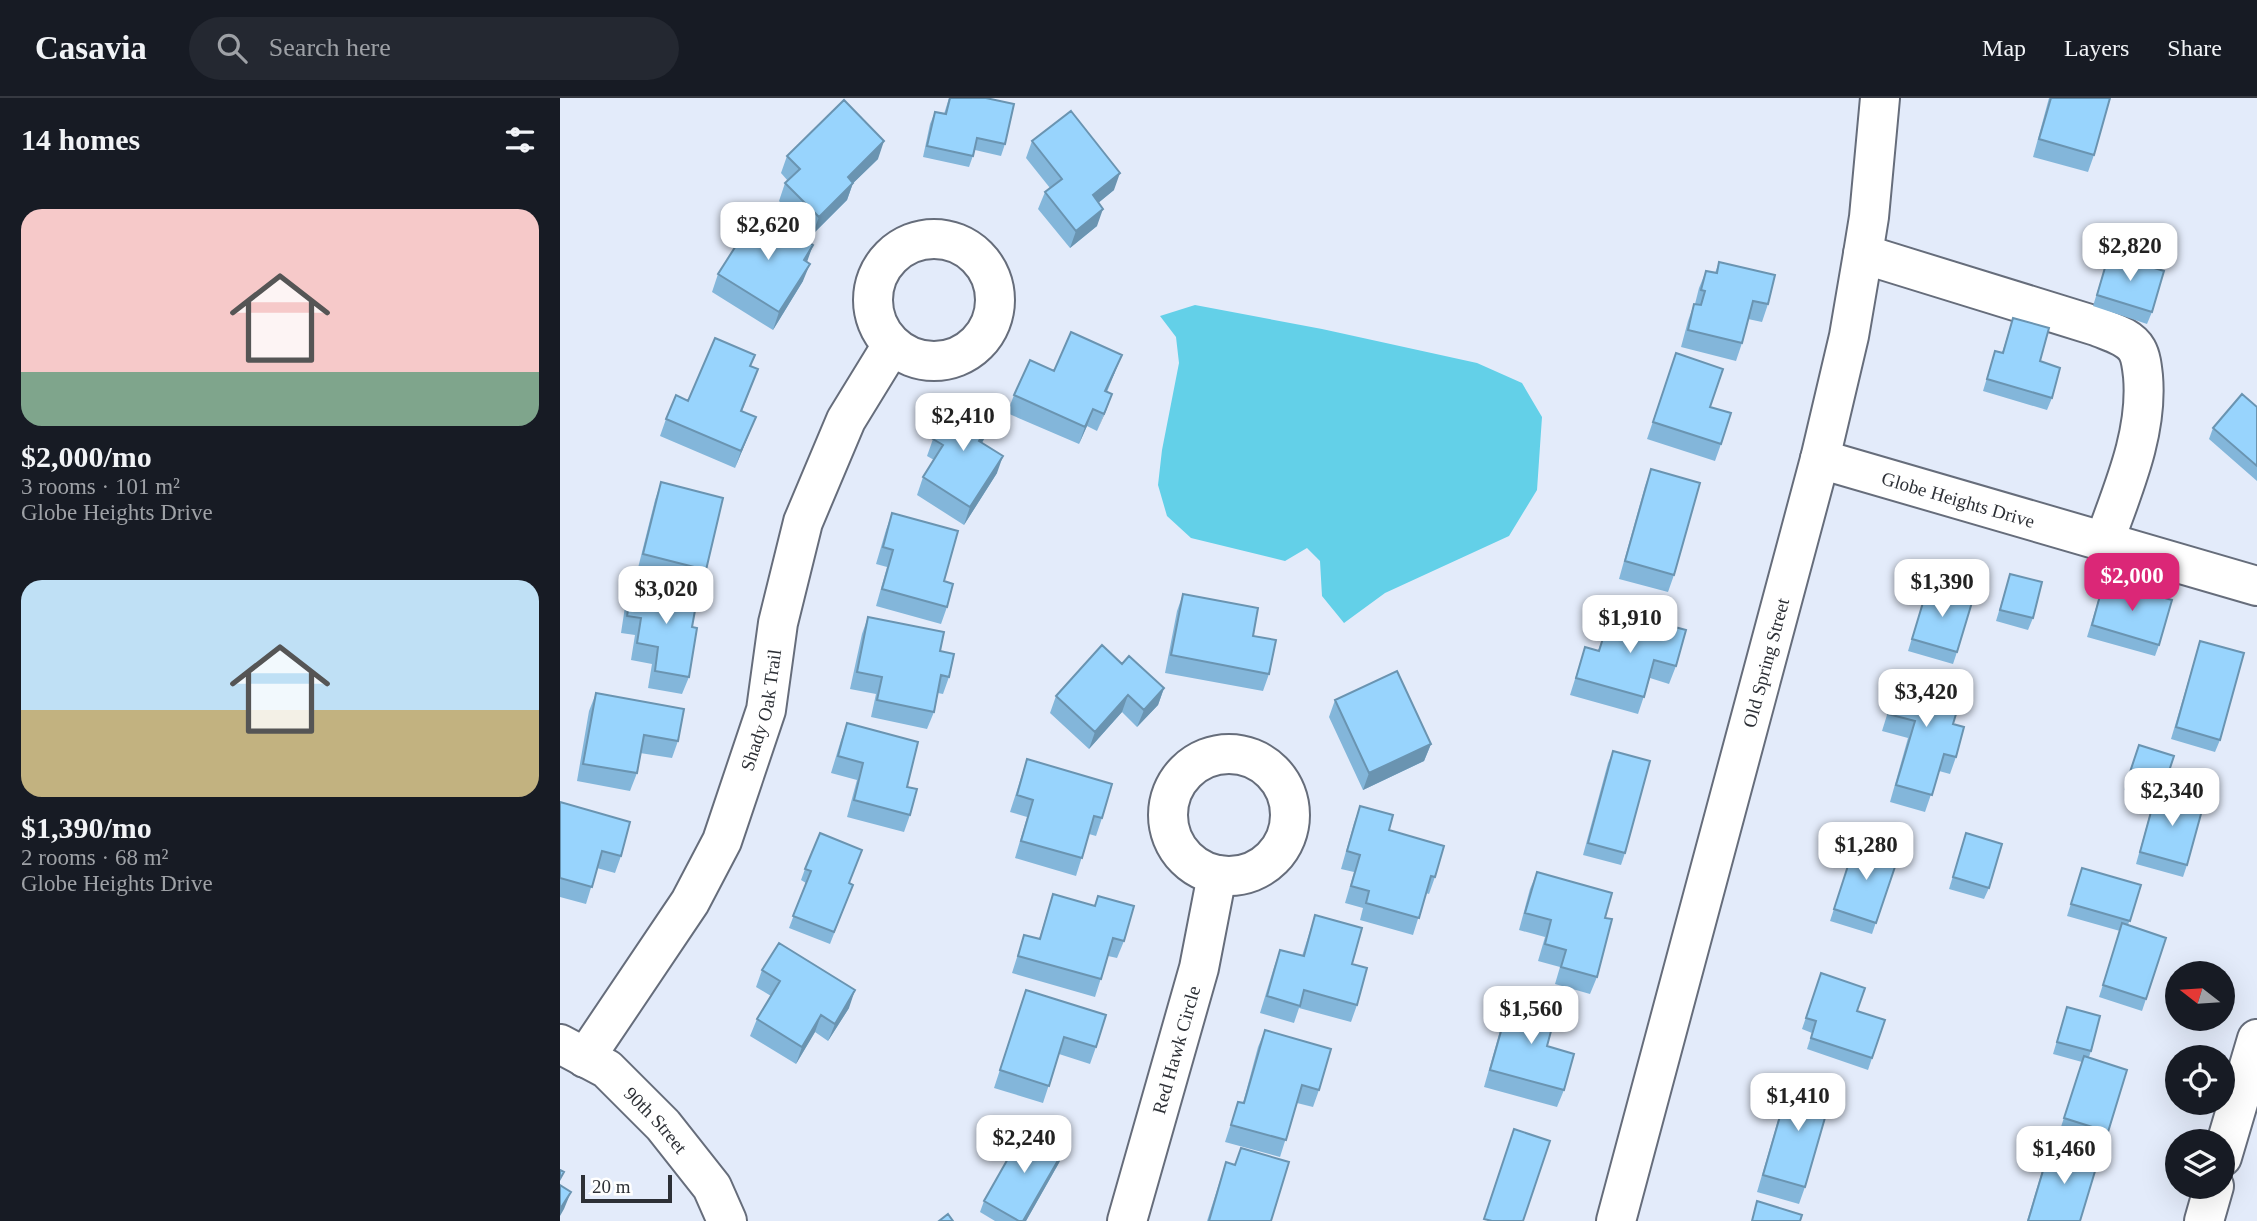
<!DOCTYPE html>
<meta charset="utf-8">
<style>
:root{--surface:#171b24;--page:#242831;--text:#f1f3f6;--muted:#9ea1a6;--line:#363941;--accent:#db2777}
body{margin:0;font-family:"Times New Roman",serif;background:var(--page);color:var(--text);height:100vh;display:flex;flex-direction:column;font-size:26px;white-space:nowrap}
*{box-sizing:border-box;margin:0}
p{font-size:23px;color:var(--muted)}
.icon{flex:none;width:38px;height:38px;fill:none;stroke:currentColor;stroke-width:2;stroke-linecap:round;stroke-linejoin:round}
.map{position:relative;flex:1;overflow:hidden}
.details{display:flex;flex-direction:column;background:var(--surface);width:560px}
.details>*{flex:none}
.needle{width:46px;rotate:287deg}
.tools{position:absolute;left:1605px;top:863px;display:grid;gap:14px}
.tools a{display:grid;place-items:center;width:70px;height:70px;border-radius:50%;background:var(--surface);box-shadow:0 7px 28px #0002;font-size:35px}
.scale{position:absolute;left:21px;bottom:18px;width:91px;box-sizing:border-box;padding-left:7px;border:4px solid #2d3036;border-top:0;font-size:19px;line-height:24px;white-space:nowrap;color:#2d3036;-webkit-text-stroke:5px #fff;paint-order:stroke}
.price{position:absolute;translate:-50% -60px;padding:0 16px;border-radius:14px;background:#fff;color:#222;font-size:23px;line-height:46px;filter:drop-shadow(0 2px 4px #0008)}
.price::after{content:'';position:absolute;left:50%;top:42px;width:21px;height:16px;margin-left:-10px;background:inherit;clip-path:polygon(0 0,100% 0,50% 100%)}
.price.current{background:var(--accent);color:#fff}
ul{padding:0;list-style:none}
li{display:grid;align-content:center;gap:14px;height:371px;padding:0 21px}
li span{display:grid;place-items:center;height:217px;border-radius:21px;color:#555}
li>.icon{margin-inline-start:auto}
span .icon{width:126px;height:126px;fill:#fffc;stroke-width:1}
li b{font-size:30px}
h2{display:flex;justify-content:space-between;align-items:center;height:84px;padding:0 21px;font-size:30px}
header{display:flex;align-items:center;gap:42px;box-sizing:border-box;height:98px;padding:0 35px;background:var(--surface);border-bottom:2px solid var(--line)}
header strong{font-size:33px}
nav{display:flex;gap:38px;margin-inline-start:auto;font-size:24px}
.search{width:490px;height:63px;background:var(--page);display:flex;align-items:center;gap:18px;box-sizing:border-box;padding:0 24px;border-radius:38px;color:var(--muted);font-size:26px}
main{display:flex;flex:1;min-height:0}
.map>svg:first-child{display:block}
.water{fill:#63d0e8}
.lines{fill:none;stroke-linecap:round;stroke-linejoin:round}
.minor-casing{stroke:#666d7b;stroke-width:42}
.minor{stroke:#fff;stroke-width:38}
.wall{fill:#83b6da}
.shaded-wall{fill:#6a94b1}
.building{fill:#98d4fd;stroke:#6a94b1;stroke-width:2}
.labels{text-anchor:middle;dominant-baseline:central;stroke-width:7;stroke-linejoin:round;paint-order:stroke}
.street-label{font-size:19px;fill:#2d3036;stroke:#fff}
</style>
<header>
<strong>Casavia</strong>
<div class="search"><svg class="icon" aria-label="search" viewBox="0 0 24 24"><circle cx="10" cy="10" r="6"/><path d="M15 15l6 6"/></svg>Search here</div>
<nav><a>Map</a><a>Layers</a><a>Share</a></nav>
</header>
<main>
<section class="details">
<h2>14 homes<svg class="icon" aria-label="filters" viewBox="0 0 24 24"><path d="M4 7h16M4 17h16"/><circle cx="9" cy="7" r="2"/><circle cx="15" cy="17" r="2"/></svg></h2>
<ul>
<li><span style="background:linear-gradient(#f6c9c9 75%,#7fa58c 0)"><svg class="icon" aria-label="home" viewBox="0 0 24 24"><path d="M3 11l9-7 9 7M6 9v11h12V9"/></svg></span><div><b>$2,000/mo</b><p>3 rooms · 101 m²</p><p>Globe Heights Drive</p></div></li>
<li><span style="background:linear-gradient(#bfe0f5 60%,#c2b280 0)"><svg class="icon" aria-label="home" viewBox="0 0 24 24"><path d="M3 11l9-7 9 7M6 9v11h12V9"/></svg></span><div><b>$1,390/mo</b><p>2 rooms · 68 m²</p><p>Globe Heights Drive</p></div></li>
</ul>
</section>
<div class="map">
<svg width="1697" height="1123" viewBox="0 0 1697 1123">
<rect width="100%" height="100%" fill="#e3ebfa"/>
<path class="water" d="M 635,207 L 762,231 L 917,265 L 962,285 L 982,319 L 977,392 L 949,438 L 825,495 L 784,525 L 762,498 L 760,463 L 747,450 L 725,463 L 631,440 L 607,418 L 598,387 L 602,352 L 619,265 L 616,239 L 600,218 Z"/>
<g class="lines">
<g class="minor-casing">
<g id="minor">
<circle cx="374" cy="202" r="61"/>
<path d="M 1303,156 L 1536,228 C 1550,234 1569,238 1577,252 C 1581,259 1582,269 1583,278 C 1588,335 1563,391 1544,444"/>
<path id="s1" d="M 1260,361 L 1697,488"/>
<circle cx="669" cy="717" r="61"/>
<path id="s2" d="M 0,946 L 47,971 L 103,1027 L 152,1089 L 167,1123"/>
<path id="s3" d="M 25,960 L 130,804 L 162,743 L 206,612 L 218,525 L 243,424 L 286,322 L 332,247"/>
<path d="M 1662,1059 L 1697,941"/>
<path id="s4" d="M 567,1123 L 639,870 L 657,777"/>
<path id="s5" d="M 1056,1123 L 1260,361 L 1289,238 L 1303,156 L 1309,119 L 1320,0"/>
<path d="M 1644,1123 L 1654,1088"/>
</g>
</g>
<use href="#minor" class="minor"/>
</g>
<path class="wall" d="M 389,0 L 426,0 L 445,46 L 441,58 L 415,52 L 409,69 L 363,59 L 370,26 L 375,14 L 384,16 Z
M 1489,0 L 1550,0 L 1534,57 L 1528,74 L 1473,59 Z
M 472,43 L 554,92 L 538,105 L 537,128 L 510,150 L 478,111 L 485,94 L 490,90 L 466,60 Z
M 227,58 L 318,61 L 293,85 L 287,102 L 252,137 L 219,103 L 225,85 L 228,83 L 221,75 Z
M 1549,156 L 1592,214 L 1587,226 L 1533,208 Z
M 1159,164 L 1208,206 L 1202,224 L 1188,221 L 1182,245 L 1176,263 L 1121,249 L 1128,223 L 1134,206 L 1135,206 L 1139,190 L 1146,173 L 1155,175 Z
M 158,176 L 243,183 L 213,232 L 152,194 Z
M 1453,220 L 1480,263 L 1492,300 L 1487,312 L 1423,293 L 1435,253 L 1442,255 Z
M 1116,255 L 1150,309 L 1161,346 L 1155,363 L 1087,341 Z
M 191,268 L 198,271 L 182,313 L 189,336 L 175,370 L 100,338 L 106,321 L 128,303 Z
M 494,273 L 555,274 L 547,294 L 552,296 L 537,333 L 527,328 L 519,346 L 447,315 L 454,297 Z
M 1697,309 L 1697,383 L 1649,341 L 1653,330 Z
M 427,336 L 422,345 L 437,375 L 404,427 L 357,397 L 363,379 L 374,362 L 367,358 L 373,341 Z
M 1091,371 L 1114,477 L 1108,494 L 1059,481 L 1085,388 Z
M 101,384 L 146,472 L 139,489 L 77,474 L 95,402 Z
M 332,415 L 384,483 L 387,509 L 381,526 L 316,508 L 327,469 L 316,466 L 326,432 Z
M 1450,476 L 1473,520 L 1468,532 L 1436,523 Z
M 1544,483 L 1599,547 L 1595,558 L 1527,539 Z
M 73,485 L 132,529 L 129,579 L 122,596 L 88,590 L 92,566 L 71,562 L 75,537 L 61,535 L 66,502 Z
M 1368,488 L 1397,554 L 1393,566 L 1348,553 Z
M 623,496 L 693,538 L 709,576 L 703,593 L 605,575 L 617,513 Z
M 1050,518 L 1116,568 L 1109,586 L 1090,580 L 1078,616 L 1010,597 L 1025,549 L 1038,553 Z
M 308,519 L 380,553 L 389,579 L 383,596 L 378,595 L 374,614 L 367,631 L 311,619 L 316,596 L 290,591 L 302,536 Z
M 1640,543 L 1660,642 L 1655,654 L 1611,641 Z
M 562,566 L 604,590 L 598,607 L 577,629 L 562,614 L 529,651 L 490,615 L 496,598 Z
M 1340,575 L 1393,626 L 1396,659 L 1390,676 L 1379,673 L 1365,714 L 1330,704 L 1348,640 L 1322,633 Z
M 36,595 L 118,643 L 112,660 L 80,655 L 77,675 L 70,693 L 17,683 L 29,613 Z
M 775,602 L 871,646 L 864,663 L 803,692 L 769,619 Z
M 287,625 L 347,689 L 350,717 L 344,734 L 287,719 L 297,682 L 271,675 L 281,642 Z
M 1579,647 L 1614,658 L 1602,693 L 1627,767 L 1623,779 L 1576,766 L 1594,701 L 1564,692 Z
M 1053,653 L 1065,755 L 1061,767 L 1023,757 L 1048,665 Z
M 467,661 L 542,720 L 536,738 L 529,736 L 516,778 L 455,760 L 467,719 L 450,714 Z
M 0,704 L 61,758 L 55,775 L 37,770 L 26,806 L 0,799 Z
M 800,708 L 829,732 L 875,779 L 869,796 L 866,795 L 853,837 L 800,822 L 803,810 L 785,805 L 794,774 L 781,771 L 794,725 Z
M 1406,735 L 1429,790 L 1424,801 L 1389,791 Z
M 1296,743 L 1339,757 L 1312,836 L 1270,823 Z
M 1522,770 L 1581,787 L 1568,827 L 1586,901 L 1582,913 L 1539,899 L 1560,833 L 1507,818 Z
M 245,771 L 293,787 L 270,846 L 229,830 L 246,785 L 241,782 Z
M 977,774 L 1045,820 L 1037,879 L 1030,896 L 995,886 L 1000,869 L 978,863 L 985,839 L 959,832 L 970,791 Z
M 493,796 L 564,843 L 557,860 L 548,858 L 535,899 L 452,875 L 464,837 L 479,841 Z
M 755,817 L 792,866 L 797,907 L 791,924 L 739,910 L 734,925 L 700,915 L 714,869 L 720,852 L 742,858 Z
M 202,872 L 289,910 L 268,943 L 255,934 L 236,966 L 190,938 L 197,921 L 211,898 L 196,889 Z
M 1261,875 L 1297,913 L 1325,922 L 1308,972 L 1247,951 L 1252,935 L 1242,931 Z
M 466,892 L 536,949 L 530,966 L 499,956 L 483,1005 L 434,990 Z
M 951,898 L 987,948 L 1004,992 L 997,1009 L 924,989 L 945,915 Z
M 1507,909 L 1531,953 L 1529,959 L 1548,1034 L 1543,1046 L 1500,1032 L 1522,964 L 1493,956 Z
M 705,932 L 759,992 L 753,1009 L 737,1005 L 720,1059 L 665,1044 L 678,1004 L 683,1005 L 698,949 Z
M 1231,980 L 1245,1089 L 1239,1106 L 1197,1094 L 1225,998 Z
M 1491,1046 L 1520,1123 L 1467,1123 L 1485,1063 Z
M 681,1050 L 711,1123 L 647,1123 L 666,1064 L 675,1067 Z
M 500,1063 L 466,1123 L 435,1123 L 420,1114 L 424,1103 Z"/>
<path class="shaded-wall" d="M 324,43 L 318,61 L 281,97 L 288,79 Z
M 560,75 L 554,92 L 526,115 L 533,97 Z
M 293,85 L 287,102 L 252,137 L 259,119 Z
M 543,111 L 537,128 L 510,150 L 516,133 Z
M 253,147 L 247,164 L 244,162 Z
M 250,166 L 243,183 L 213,232 L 219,214 Z
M 562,257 L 555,274 L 539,310 L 545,293 Z
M 552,296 L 546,313 L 537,333 L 544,316 Z
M 533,311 L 527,328 L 519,346 L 525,329 Z
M 196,319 L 175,370 L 181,353 Z
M 434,319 L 427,336 L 412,360 L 419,343 Z
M 443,358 L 437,375 L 404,427 L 410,409 Z
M 604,590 L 598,607 L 577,629 L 584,612 Z
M 568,597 L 562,614 L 529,651 L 535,634 Z
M 871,646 L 864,663 L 803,692 L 809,675 Z
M 295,892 L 289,910 L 268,943 L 275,926 Z
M 261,917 L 255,934 L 236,966 L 242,949 Z
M 504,1052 L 500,1063 L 466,1123 L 463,1123 Z
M 11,1094 L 4,1111 L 0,1118 L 0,1111 Z"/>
<path class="building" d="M 390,0 L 426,0 L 454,6 L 445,46 L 417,40 L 413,58 L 367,48 L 375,14 L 386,16 Z
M 1491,0 L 1550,0 L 1534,57 L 1479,41 Z
M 284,2 L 324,43 L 288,79 L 293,85 L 259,119 L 225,85 L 240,71 L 227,58 Z
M 511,13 L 560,75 L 533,97 L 543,111 L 516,133 L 485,94 L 502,81 L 472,43 Z
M 198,113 L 253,147 L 244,162 L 250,166 L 219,214 L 158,176 Z
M 1549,156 L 1604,173 L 1592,214 L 1537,197 Z
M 1159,164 L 1215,177 L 1208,206 L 1193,203 L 1182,245 L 1128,232 L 1134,206 L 1141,207 L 1145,193 L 1141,192 L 1146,173 L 1157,175 Z
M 1453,220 L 1489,230 L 1480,263 L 1500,270 L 1492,300 L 1427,281 L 1435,253 L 1443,255 Z
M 511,234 L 562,257 L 545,293 L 552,296 L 544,316 L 533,311 L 525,329 L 454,297 L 470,262 L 494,273 Z
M 155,240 L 195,257 L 190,268 L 198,271 L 181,313 L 196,319 L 181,353 L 106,321 L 116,297 L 128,303 Z
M 1116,255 L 1163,271 L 1150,309 L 1171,315 L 1161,346 L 1093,324 Z
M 1682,296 L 1697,309 L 1697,368 L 1653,330 Z
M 400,298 L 434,319 L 419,343 L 443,358 L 410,409 L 363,379 L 383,347 L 373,341 Z
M 1091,371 L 1140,385 L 1114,477 L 1065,463 Z
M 101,384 L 163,400 L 146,472 L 83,456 Z
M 332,415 L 398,433 L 384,483 L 393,486 L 387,509 L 322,491 L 333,452 L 323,449 Z
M 1450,476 L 1482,484 L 1473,520 L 1440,512 Z
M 1544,483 L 1612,502 L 1599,547 L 1532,527 Z
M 73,485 L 138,496 L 132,529 L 137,530 L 129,579 L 95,573 L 98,549 L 77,545 L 81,520 L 67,518 Z
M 1368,488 L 1413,501 L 1397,554 L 1352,541 Z
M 623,496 L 698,510 L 693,538 L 716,542 L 709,576 L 611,557 Z
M 1050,518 L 1094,530 L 1096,524 L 1126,532 L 1116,568 L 1094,562 L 1084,599 L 1016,580 L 1025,549 L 1039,553 Z
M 308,519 L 384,534 L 380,553 L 394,556 L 389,579 L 381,577 L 374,614 L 317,602 L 322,579 L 297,574 Z
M 1640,543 L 1684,555 L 1660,642 L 1616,629 Z
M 542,547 L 562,566 L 569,558 L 604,590 L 584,612 L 568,597 L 535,634 L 496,598 Z
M 837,573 L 871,646 L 809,675 L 775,602 Z
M 1340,575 L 1403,593 L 1393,626 L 1404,629 L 1396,659 L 1384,656 L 1372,697 L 1336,687 L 1355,623 L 1328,616 Z
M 36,595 L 124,611 L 118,643 L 84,637 L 77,675 L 23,666 Z
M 287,625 L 358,644 L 347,689 L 357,691 L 350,717 L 294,702 L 303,665 L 278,658 Z
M 1579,647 L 1614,658 L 1603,691 L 1568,680 Z
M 1053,653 L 1090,663 L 1065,755 L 1028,745 Z
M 467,661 L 552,686 L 542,720 L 534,718 L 522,760 L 461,743 L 473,702 L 457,697 Z
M 1597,692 L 1644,705 L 1627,767 L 1580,754 Z
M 0,704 L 70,724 L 61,758 L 42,753 L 32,789 L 0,780 Z
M 800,708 L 833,717 L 829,732 L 884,748 L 875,779 L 871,778 L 859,820 L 806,805 L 809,793 L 791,788 L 800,757 L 787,753 Z
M 260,735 L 302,752 L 289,785 L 293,787 L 274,834 L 233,818 L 251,773 L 245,771 Z
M 1406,735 L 1442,746 L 1429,790 L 1393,779 Z
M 1296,743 L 1339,757 L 1316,825 L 1274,811 Z
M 1522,770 L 1581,787 L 1570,823 L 1511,806 Z
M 977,774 L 1052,795 L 1045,820 L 1052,821 L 1037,879 L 1001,869 L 1006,852 L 985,846 L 991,822 L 965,815 Z
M 493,796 L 535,808 L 538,798 L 574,808 L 564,843 L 553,840 L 541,881 L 458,858 L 464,837 L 480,841 Z
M 755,817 L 802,830 L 792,866 L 807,870 L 797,907 L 744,892 L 740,908 L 707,898 L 720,852 L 744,858 Z
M 1562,825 L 1606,840 L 1586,901 L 1543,887 Z
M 219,845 L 295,892 L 275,926 L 261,917 L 242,949 L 197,921 L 220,883 L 202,872 Z
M 1261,875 L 1305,890 L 1297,913 L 1325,922 L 1312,960 L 1251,940 L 1256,923 L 1246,920 Z
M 466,892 L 546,917 L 536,949 L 504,939 L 489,988 L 440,972 Z
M 951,898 L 997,911 L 987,948 L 1014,956 L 1004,992 L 930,972 Z
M 1507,909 L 1540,918 L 1531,953 L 1497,944 Z
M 705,932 L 771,951 L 759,992 L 742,987 L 726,1042 L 671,1027 L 678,1004 L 684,1005 Z
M 1524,958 L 1567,972 L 1548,1034 L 1504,1020 Z
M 1231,980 L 1273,992 L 1245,1089 L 1203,1077 Z
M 466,1029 L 504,1052 L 463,1123 L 459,1123 L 424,1103 Z
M 954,1031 L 990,1043 L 963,1123 L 932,1123 L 924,1121 Z
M 1491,1046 L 1539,1060 L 1520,1123 L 1468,1123 Z
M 681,1050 L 729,1064 L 711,1123 L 649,1123 L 666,1064 L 675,1067 Z
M 0,1072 L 4,1074 L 0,1081 Z
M 0,1087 L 11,1094 L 0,1111 Z
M 1197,1103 L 1242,1117 L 1240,1123 L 1192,1123 Z
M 388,1116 L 393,1123 L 379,1123 Z"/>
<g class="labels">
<g class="street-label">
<text stroke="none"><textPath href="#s1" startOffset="144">Globe Heights Drive</textPath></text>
<text stroke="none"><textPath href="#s5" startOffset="578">Old Spring Street</textPath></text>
<text stroke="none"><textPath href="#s3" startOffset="394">Shady Oak Trail</textPath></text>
<text stroke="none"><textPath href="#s4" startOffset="178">Red Hawk Circle</textPath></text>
<text stroke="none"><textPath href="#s2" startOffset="124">90th Street</textPath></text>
</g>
</g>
</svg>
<div class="tools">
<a><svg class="needle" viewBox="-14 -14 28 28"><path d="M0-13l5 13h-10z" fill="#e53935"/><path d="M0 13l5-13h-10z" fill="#9ea1a6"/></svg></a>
<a><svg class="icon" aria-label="locate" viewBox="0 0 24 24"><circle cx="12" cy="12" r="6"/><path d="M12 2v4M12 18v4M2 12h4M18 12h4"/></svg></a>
<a><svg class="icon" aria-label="layers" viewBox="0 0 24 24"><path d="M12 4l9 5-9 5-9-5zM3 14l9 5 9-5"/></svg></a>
</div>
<div class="scale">20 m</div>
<b class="price" style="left:208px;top:164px">$2,620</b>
<b class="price" style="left:1570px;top:185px">$2,820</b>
<b class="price" style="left:403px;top:355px">$2,410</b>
<b class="price current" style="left:1572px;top:515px">$2,000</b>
<b class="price" style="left:1382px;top:521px">$1,390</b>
<b class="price" style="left:106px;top:528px">$3,020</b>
<b class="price" style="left:1070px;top:557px">$1,910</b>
<b class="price" style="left:1366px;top:631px">$3,420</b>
<b class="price" style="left:1612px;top:730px">$2,340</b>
<b class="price" style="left:1306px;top:784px">$1,280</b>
<b class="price" style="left:971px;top:948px">$1,560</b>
<b class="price" style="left:1238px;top:1035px">$1,410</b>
<b class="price" style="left:464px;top:1077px">$2,240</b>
<b class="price" style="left:1504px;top:1088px">$1,460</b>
</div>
</main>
